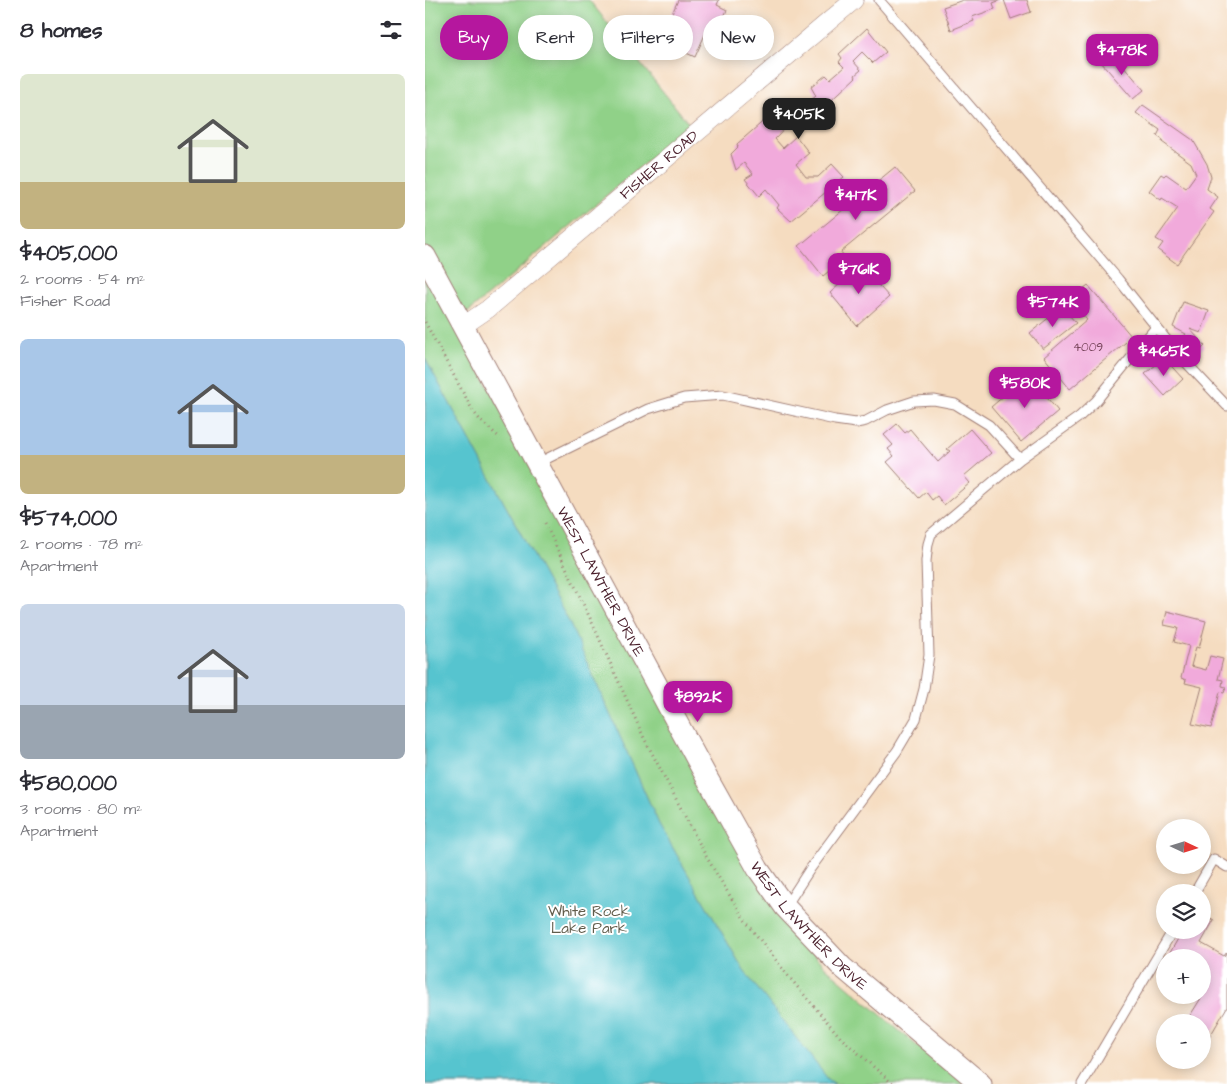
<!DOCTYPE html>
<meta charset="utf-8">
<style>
:root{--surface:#fff;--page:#f7f7f7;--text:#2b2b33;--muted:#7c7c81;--accent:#b5179e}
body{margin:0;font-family:"Architects Daughter",sans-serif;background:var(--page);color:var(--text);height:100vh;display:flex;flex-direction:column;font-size:19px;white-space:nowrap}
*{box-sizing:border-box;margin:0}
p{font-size:16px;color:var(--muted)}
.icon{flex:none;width:28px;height:28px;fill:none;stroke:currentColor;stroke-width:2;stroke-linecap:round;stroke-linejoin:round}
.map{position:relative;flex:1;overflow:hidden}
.drawer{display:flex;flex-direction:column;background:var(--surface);width:425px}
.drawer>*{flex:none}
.hud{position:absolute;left:15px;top:15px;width:475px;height:45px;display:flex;gap:10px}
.needle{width:32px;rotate:94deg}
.controls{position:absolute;left:731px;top:819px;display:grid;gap:10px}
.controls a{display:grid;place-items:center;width:55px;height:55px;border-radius:50%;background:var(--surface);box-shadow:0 2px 12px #0003;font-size:25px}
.price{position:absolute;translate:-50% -42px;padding:0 11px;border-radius:10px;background:var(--accent);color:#fff;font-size:16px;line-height:32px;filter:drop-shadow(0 1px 2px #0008)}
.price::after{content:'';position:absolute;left:50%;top:30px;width:15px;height:11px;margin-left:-8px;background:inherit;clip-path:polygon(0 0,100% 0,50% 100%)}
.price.current{background:#222;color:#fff}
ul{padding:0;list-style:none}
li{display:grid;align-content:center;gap:10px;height:265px;padding:0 20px}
li span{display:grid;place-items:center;height:155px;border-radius:8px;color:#555}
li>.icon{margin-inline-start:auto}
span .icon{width:90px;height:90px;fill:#fffc;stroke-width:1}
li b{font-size:21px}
h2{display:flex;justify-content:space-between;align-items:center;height:60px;padding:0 20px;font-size:21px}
.pill{padding:0 18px;border-radius:22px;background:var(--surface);box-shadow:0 2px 12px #0003;font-size:18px;line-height:45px}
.pill.current{background:var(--accent);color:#fff}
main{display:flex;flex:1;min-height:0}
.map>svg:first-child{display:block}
.green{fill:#90d188;stroke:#6d785a}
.water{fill:#57c4cf;stroke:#50727d}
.building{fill:#f1aadb}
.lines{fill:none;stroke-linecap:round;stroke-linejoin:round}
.service-casing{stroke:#a07e76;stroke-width:11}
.minor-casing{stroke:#a07e76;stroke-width:19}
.tertiary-casing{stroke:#a07e76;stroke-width:23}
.path{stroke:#a07e76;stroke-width:3;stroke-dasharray:1 4;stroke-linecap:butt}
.service{stroke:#fff;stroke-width:9}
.minor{stroke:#fff;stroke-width:18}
.tertiary{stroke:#fff;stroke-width:21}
.labels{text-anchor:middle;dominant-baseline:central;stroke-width:4;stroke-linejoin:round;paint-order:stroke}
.number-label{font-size:12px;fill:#744257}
.street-label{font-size:15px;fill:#4a1f2b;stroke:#fff}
.park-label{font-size:15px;fill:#625d4c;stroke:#fff}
</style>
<main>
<section class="drawer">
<h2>8 homes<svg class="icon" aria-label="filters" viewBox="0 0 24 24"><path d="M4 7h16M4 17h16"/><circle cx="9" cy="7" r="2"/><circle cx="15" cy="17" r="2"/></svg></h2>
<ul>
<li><span style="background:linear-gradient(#dfe7d0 70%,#c2b280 0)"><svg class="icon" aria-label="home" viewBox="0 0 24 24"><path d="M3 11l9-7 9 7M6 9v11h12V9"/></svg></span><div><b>$405,000</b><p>2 rooms · 54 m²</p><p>Fisher Road</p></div></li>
<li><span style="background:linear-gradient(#a9c7e8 75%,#c2b280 0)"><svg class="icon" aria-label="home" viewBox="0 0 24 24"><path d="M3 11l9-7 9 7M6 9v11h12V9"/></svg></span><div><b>$574,000</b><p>2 rooms · 78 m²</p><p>Apartment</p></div></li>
<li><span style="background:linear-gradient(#c9d6e8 65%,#9aa5b1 0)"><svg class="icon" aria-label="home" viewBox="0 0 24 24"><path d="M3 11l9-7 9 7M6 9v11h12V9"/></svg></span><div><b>$580,000</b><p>3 rooms · 80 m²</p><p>Apartment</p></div></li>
</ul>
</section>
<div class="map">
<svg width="802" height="1084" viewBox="0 0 802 1084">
<rect width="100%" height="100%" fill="#fff"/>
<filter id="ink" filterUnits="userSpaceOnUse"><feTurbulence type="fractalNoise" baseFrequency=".02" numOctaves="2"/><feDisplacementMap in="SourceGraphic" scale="10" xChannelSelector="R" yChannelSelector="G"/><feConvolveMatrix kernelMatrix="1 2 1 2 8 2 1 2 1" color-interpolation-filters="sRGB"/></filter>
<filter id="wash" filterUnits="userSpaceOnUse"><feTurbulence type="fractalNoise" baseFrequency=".0096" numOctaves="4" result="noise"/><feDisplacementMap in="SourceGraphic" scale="20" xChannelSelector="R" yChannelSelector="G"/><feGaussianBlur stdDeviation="1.12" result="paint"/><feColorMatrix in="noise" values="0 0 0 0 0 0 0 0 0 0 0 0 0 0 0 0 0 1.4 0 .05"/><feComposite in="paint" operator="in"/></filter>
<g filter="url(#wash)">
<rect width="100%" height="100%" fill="#f5dcc0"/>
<path class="green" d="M 0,0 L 164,0 L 265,125 L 29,324 L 362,924 L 399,966 L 491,1045 L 541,1084 L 0,1084 Z"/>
<path class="water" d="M 0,358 L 144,622 L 234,824 L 319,971 L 403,1079 L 410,1084 L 0,1084 Z"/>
<g id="blocks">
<path class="building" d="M 253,0 L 294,0 L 292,5 L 302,10 L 291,34 L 282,30 L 270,57 L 235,41 Z
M 538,0 L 576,0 L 568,3 L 570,9 L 547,17 L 549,21 L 526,30 L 518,7 Z
M 579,0 L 602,0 L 606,12 L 586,19 Z
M 442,28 L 461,52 L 448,63 L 437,52 L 428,61 L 436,70 L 430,75 L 431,77 L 378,127 L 370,118 L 350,139 L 358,148 L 371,136 L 384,153 L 371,164 L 381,177 L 393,177 L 407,164 L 419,177 L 366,221 L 352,208 L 354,205 L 341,189 L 334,196 L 320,179 L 328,174 L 319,163 L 311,170 L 306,154 L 313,147 L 312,144 L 357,105 L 368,115 L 391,96 L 386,87 L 401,75 L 405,79 L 419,67 L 414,62 L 417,58 L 414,54 Z
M 687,52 L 719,90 L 708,99 L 676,62 Z
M 718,105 L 768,140 L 782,164 L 786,177 L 782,189 L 793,197 L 785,209 L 789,212 L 752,264 L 733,250 L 738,243 L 731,239 L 753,208 L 737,198 L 736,200 L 724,191 L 736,174 L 739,176 L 741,174 L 761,188 L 771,174 L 766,163 L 737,142 L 738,140 L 732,136 L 735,130 L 711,113 Z
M 470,167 L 490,191 L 416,252 L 420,258 L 398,276 L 374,246 Z
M 432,261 L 464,297 L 432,326 L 405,293 L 429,271 L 425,266 Z
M 663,285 L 707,337 L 645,389 L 619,357 L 662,320 L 645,300 Z
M 758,302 L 784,311 L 776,333 L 765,329 L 780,346 L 770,355 L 757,339 L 761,334 L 748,327 Z
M 637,307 L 651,323 L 618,349 L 605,333 Z
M 739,358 L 758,379 L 740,396 L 720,374 Z
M 603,375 L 633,411 L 596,442 L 566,407 Z
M 472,424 L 480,433 L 485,429 L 513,462 L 525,451 L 522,449 L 545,429 L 566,453 L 539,476 L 545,483 L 519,505 L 512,496 L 507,500 L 501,492 L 494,498 L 462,462 L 469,456 L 463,449 L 468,445 L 459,435 Z
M 742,611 L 781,621 L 774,648 L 771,647 L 766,666 L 781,670 L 785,656 L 798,659 L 793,679 L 798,680 L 797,686 L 801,687 L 799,693 L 795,692 L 786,728 L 767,724 L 777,687 L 760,683 L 761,680 L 756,678 L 764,646 L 749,642 L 753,628 L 739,625 Z
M 778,914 L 789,920 L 776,943 L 799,956 L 802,952 L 802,1007 L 781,1043 L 778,1041 L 778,1022 L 761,1022 L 778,995 L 778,958 L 742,958 L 758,930 L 778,930 Z"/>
</g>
</g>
<g filter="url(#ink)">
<use href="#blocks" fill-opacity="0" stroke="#a07e76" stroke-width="1"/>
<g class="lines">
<g class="service-casing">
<path id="service" d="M 454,0 L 693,279 L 752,353 L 802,406
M 595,459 L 654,417 L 671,401 L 731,327
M 113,463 L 223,409 L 259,398 L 298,395 L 410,420 L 431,423 L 441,421 L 462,410 L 489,401 L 509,400 L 530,404 L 564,425 L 595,459 L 506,534 L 503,544 L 501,561 L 504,655 L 499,689 L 491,719 L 472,751 L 385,869 L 361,906
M 770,892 L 789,859 L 802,867
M 657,1084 L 748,930"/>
</g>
<g class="minor-casing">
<g id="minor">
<path id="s1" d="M 38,326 L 63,309 L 429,0"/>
</g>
</g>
<g class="tertiary-casing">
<g id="tertiary">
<path id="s2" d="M 0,256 L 282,778 L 333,869 L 360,907 L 417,967 L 556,1084"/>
</g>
</g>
<path class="path" d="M 0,322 L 48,411 L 55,420 L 75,438
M 120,523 L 165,618 L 219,738 L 282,858 L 319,919 L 364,977 L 416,1038 L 468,1084"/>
<use href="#service" class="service"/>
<use href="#minor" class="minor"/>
<use href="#tertiary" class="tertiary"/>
</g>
</g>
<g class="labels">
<g class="number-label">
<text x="663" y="347">4009</text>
</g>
<g class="street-label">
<text stroke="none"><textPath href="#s1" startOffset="254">FISHER ROAD</textPath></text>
<text stroke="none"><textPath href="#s2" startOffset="370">WEST LAWTHER DRIVE</textPath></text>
<text stroke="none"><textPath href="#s2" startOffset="774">WEST LAWTHER DRIVE</textPath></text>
</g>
<g class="park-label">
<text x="164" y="911">White Rock<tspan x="164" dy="17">Lake Park</tspan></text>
</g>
</g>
</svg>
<div class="controls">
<a><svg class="needle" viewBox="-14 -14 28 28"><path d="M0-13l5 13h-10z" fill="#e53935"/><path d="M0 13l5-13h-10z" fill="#7c7c81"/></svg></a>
<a><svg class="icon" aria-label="layers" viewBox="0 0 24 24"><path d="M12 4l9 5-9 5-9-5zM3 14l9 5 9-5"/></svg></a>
<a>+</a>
<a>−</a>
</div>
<b class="price" style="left:697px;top:76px">$478K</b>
<b class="price current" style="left:374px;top:140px">$405K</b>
<b class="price" style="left:431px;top:221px">$417K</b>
<b class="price" style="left:434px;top:295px">$761K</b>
<b class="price" style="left:628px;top:328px">$574K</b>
<b class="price" style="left:739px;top:377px">$465K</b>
<b class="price" style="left:600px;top:409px">$580K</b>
<b class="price" style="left:273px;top:723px">$892K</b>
<div class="hud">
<a class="pill current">Buy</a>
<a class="pill">Rent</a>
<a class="pill">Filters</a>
<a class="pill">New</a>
</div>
</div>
</main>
